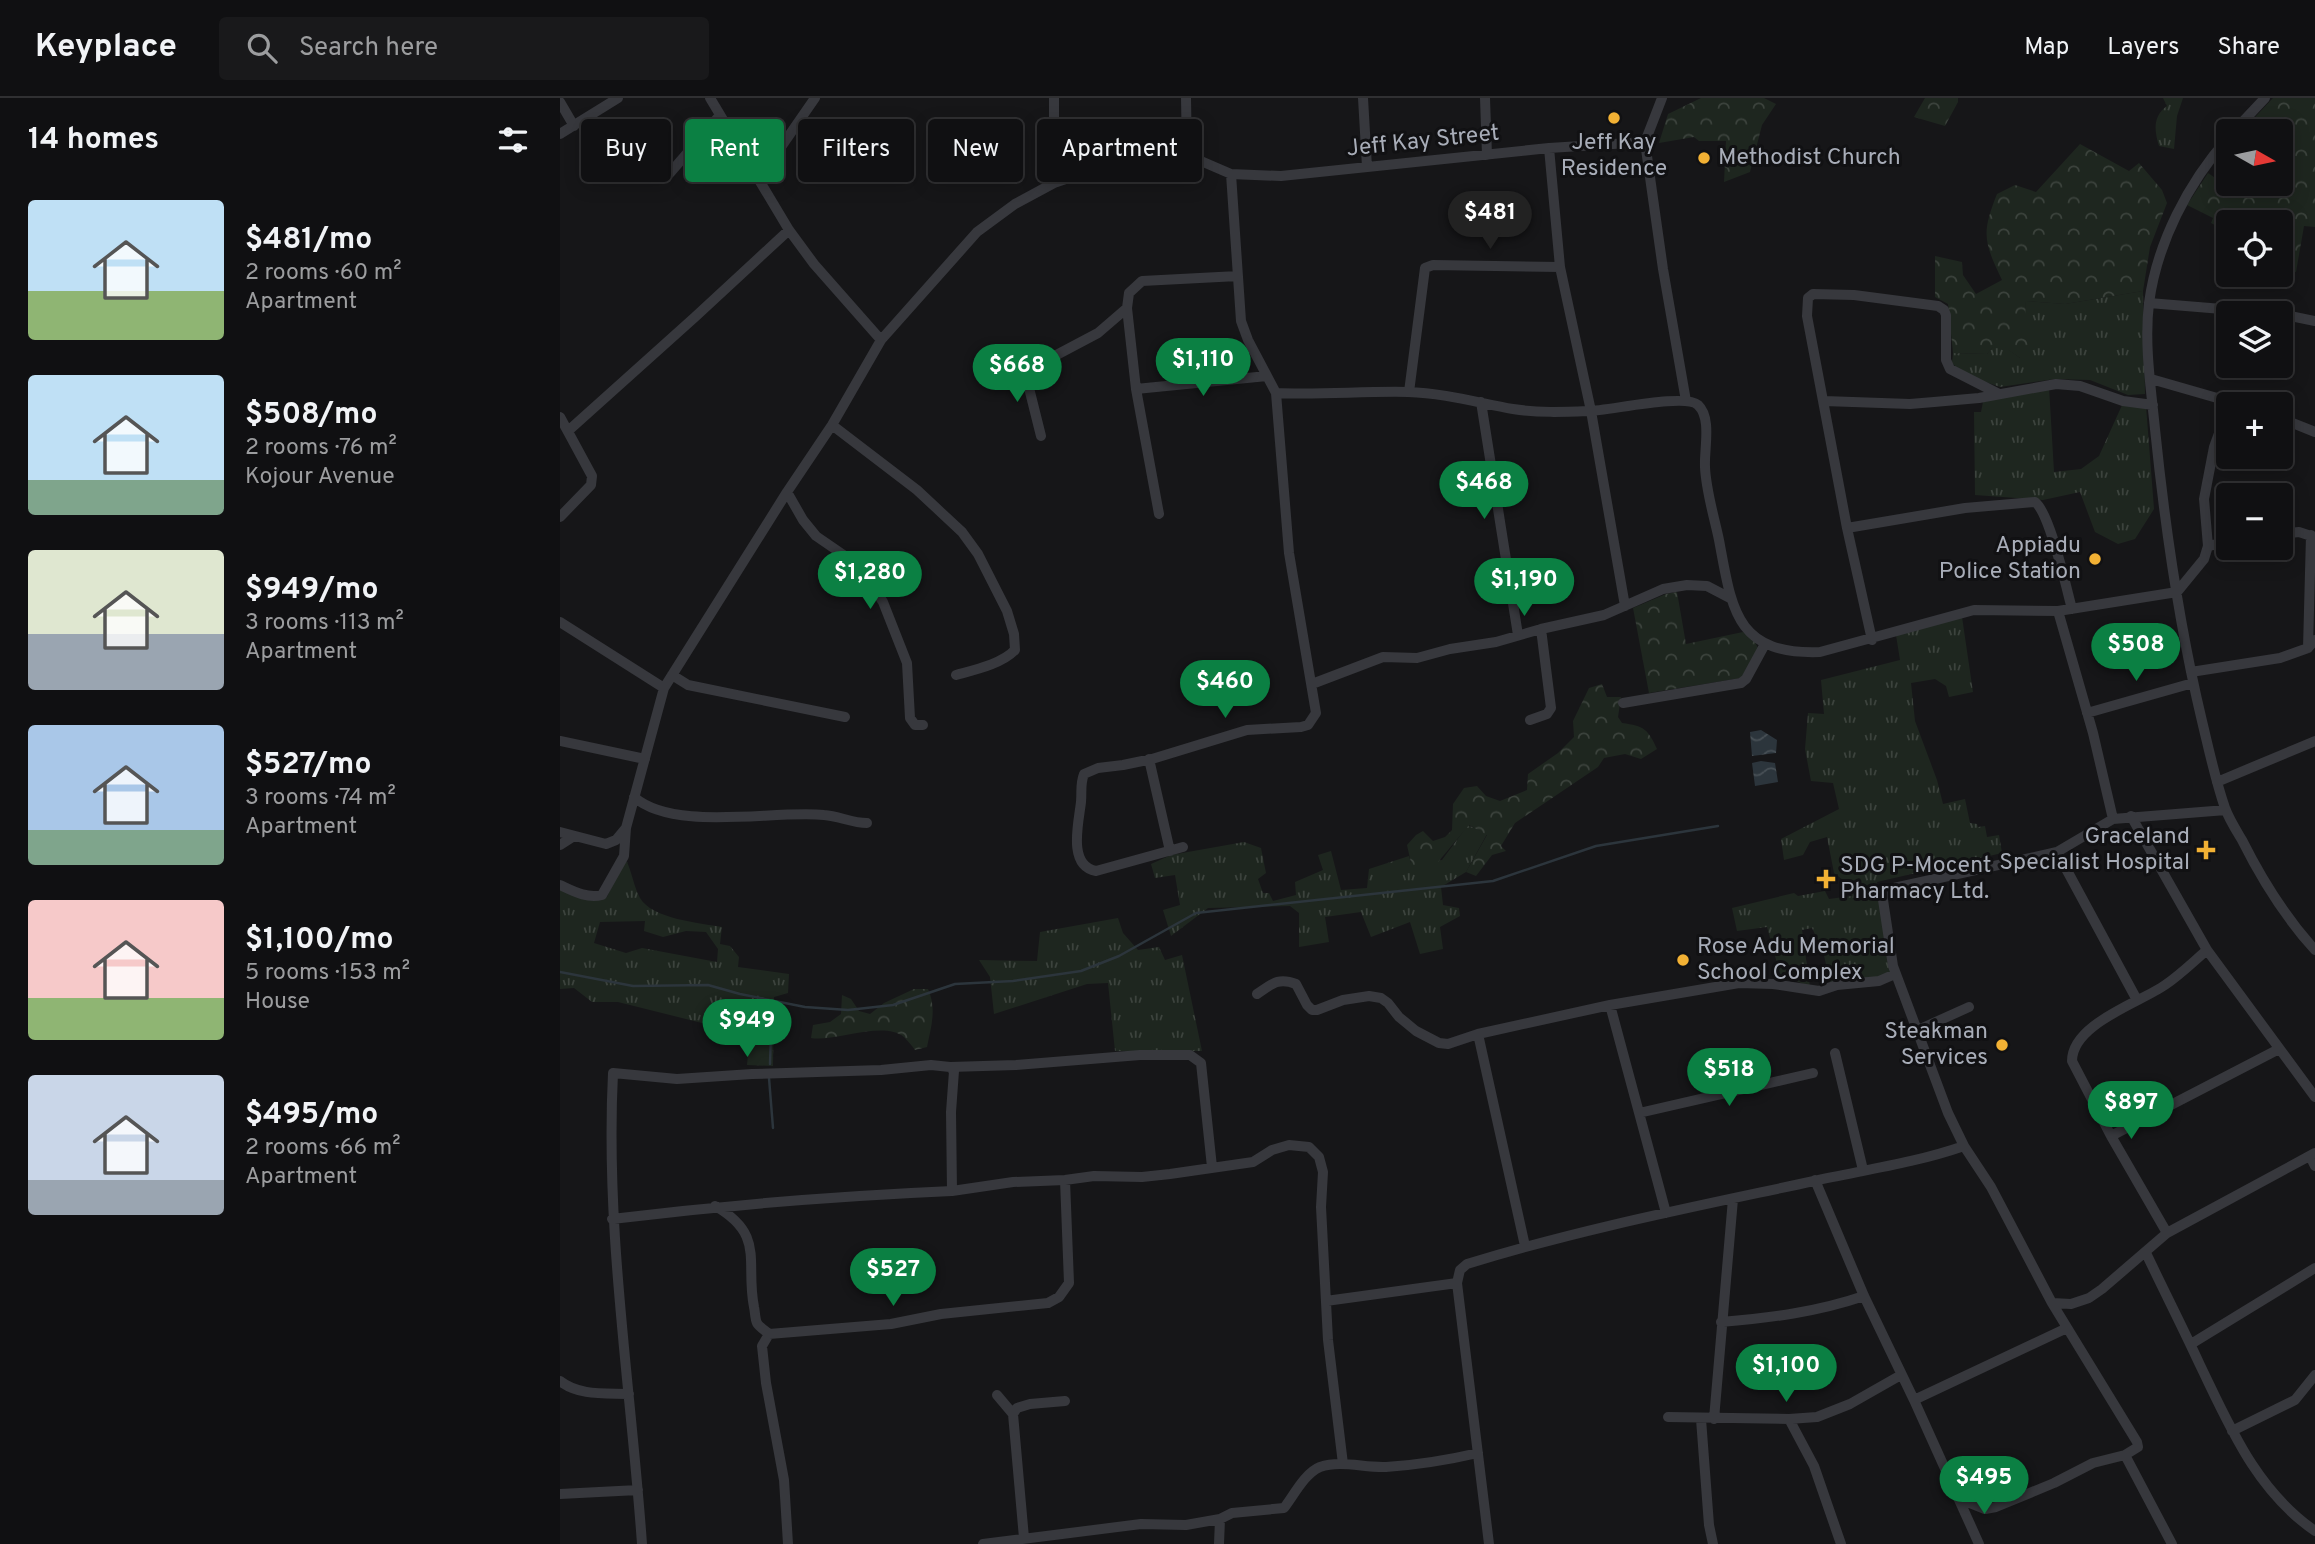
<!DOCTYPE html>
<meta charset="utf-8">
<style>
:root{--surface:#101012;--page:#19191b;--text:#f1f3f6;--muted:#9c9d9f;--line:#303032;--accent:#0b8043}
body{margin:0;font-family:Overpass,sans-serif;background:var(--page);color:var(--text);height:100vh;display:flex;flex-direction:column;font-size:26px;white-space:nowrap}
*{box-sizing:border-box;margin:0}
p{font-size:23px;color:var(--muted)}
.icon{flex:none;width:38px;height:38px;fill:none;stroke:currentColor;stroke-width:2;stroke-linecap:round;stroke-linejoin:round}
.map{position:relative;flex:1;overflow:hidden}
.side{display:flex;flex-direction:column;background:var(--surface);width:560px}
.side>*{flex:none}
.top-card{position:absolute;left:21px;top:21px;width:665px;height:63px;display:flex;gap:14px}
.needle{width:46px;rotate:99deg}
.fabs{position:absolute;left:1656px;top:21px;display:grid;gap:14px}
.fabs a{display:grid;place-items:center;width:77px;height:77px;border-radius:7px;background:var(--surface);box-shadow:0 4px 18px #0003,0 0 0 2px var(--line);font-size:35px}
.price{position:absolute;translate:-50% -60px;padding:0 16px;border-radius:24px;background:var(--accent);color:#fff;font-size:23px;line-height:46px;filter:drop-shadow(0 2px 4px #0008)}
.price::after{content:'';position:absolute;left:50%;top:42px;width:21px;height:16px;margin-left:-10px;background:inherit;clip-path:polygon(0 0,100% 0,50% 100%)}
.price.active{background:#222;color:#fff}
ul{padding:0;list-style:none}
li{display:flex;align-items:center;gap:21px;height:175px;padding:0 28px}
li span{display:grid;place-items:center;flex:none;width:196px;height:140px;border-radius:7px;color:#555}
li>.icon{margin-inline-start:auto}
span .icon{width:84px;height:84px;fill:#fffc;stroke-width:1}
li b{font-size:30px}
h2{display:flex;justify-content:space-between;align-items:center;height:84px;padding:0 28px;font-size:30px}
.pill{padding:0 24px;border-radius:7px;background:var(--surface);box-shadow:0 4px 18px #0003,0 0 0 2px var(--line);font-size:24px;line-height:63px}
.pill.active{background:var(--accent);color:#fff}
header{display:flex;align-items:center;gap:42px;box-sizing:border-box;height:98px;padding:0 35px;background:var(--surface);border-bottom:2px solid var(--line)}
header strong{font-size:33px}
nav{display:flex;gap:38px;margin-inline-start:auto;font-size:24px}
.search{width:490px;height:63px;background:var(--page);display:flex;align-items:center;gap:18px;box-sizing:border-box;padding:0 24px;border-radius:7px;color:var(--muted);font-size:26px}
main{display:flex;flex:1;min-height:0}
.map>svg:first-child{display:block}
.grass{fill:url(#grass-tufts);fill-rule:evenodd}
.forest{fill:url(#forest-crowns)}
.water{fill:url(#water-waves)}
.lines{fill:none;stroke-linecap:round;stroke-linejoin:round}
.stream{stroke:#2c353c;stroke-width:2.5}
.minor{stroke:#37383d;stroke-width:10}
.poi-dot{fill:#f2b134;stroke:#111113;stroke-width:2.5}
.labels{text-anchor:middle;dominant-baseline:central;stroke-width:6;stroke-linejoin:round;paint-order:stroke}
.street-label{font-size:23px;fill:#a8adb8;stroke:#111113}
.poi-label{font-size:23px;fill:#a8adb8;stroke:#111113;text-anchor:start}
</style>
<header>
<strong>Keyplace</strong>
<div class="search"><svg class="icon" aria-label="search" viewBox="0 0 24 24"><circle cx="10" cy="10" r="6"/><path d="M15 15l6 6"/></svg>Search here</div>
<nav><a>Map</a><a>Layers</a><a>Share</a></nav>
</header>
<main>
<section class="side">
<h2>14 homes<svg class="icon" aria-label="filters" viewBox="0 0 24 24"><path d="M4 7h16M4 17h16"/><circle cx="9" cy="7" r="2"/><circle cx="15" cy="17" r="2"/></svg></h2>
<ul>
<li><span style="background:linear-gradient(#bfe0f5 65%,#8fb573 0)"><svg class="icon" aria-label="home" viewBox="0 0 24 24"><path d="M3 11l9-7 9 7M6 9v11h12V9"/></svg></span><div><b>$481/mo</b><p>2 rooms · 60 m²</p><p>Apartment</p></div></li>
<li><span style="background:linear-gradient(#bfe0f5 75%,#7fa58c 0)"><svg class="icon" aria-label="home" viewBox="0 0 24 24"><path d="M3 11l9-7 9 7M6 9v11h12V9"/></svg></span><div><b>$508/mo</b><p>2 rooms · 76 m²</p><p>Kojour Avenue</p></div></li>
<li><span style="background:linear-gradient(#dfe7d0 60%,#9aa5b1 0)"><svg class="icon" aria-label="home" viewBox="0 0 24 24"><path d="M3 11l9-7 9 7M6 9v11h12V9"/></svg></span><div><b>$949/mo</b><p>3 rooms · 113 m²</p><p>Apartment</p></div></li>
<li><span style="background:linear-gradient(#a9c7e8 75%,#7fa58c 0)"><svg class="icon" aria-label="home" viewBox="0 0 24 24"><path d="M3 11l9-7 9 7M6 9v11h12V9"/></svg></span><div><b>$527/mo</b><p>3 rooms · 74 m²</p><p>Apartment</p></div></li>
<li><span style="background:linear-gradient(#f6c9c9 70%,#8fb573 0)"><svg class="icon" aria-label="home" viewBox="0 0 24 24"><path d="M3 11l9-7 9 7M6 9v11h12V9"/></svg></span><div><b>$1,100/mo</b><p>5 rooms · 153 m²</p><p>House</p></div></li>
<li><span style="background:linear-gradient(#c9d6e8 75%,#9aa5b1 0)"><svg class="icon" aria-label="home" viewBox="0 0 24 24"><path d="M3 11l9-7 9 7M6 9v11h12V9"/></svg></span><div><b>$495/mo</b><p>2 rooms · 66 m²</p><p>Apartment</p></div></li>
</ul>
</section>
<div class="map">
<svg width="1755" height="1446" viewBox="0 0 1755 1446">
<defs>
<pattern id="grass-tufts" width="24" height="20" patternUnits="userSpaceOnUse" patternTransform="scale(1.75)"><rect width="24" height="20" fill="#1e261f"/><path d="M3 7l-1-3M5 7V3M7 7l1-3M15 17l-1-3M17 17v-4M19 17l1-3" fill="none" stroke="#3c433d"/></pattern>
<pattern id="forest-crowns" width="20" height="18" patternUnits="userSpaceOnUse" patternTransform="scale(1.75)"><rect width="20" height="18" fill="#1e261f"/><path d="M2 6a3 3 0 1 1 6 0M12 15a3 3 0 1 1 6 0" fill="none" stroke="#3c433d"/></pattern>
<pattern id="water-waves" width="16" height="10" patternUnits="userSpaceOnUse" patternTransform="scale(1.75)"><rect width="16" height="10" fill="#2c353c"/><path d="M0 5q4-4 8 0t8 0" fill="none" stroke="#485056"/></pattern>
</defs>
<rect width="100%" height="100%" fill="#161618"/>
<path class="grass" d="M 1603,0 L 1623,0 L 1617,18 L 1614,51 L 1599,48 C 1594,32 1593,18 1607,8 Z
M 1583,193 L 1585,296 L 1568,297 L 1530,282 L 1495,281 L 1440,289 L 1403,276 L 1392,265 L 1393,255 L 1427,256 L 1437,243 L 1460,260 L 1466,203 L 1505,206 Z
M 1489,289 L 1494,374 L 1521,371 L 1539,358 L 1563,305 L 1586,308 L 1594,411 L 1575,441 L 1558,446 L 1535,434 L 1520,394 L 1483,402 L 1415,397 L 1414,314 L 1421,314 L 1423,304 Z
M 1402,519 L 1413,594 L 1389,599 L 1386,588 L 1375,581 L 1351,585 L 1355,623 L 1377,682 L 1383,706 L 1405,701 L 1410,725 L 1417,726 L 1418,729 L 1425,728 L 1427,739 L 1439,737 L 1442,755 L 1317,784 L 1332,874 L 1320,880 L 1270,884 L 1263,853 L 1252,830 L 1242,832 L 1250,889 L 1220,876 L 1207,829 L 1177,833 L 1172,810 L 1234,795 L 1238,798 L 1265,793 L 1269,801 L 1292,798 L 1287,782 L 1283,782 L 1274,775 L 1267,739 L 1250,744 L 1243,757 L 1224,762 L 1221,741 L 1279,711 L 1273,685 L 1251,683 L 1245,651 L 1248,615 L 1264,616 L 1261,582 L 1340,562 L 1336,537 Z
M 908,727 L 927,736 L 906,774 L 881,789 L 883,807 L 899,810 L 900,818 L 880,829 L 883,851 L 860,856 L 850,824 L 811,839 L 801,814 L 765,819 L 769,844 L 739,849 L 739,815 L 730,808 L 648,810 L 611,838 L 603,812 L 620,807 L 615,777 L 595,780 L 591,766 L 611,757 L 684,744 L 701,750 L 706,775 L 698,781 L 703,795 L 709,795 L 713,803 L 736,797 L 735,784 L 763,772 L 758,757 L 771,753 L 781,792 L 807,790 L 809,771 L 849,758 L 851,765 L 882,762 Z
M 64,762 L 67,764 C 72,775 74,789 80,800 C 92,821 140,825 162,829 L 160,846 L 170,848 L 179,859 L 178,869 L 229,876 L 228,895 L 214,899 L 213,968 L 187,967 L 190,937 L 58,904 L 32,904 L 14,890 L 0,891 L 0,790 L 37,801 L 47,799 ZM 85,823 L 84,833 L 103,839 L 126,833 L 146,834 L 158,851 L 157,864 L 82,850 L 66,855 L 34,845 L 40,824 Z
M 558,820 L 563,835 L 578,852 L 599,849 L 605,862 L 622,857 L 642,953 L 555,953 L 548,885 L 527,886 L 434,916 L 430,879 L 419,862 L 477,863 L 480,834 Z"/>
<path class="forest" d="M 1141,0 L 1204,0 L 1216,6 L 1202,27 L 1190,74 L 1164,84 L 1166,43 L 1139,43 L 1134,39 L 1099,45 L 1108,16 Z
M 1365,0 L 1398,0 L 1398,4 L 1385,28 L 1354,19 Z
M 1713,0 L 1755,0 L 1755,129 L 1744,128 L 1736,174 L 1720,171 L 1720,124 L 1668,124 L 1668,134 L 1651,125 L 1653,120 L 1627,107 L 1648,75 L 1664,86 L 1668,82 L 1668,86 L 1720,86 L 1720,33 L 1682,33 Z
M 1520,46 L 1569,73 L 1579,65 L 1602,92 L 1607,105 L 1590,149 L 1583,193 L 1505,206 L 1466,203 L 1464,234 L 1471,256 L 1460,260 L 1437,244 L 1427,256 L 1393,255 L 1388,206 L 1375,199 L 1375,158 L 1402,164 L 1403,177 L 1416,196 L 1442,182 C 1424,144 1421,136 1437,96 L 1455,87 L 1476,94 Z
M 1117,494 L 1126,546 L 1183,534 L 1194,542 L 1198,550 L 1181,580 L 1089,595 L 1073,510 L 1106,496 Z
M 1042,586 L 1047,599 L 1061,599 L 1058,619 L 1062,625 C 1084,628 1088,631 1097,651 L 1081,661 L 1065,656 L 1044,660 L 1038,669 L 955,725 L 941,748 L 946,753 L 932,757 L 916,778 L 906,774 L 927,737 L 909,727 L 873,770 L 857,770 L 851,765 L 847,747 L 856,737 L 863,733 L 873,743 L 885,739 L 892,732 L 893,706 L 904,690 L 917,688 L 926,698 L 940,703 L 967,692 L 968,676 L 998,655 L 1014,639 L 1013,623 L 1029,590 Z
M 354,891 L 368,891 C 377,911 371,929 367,949 L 355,952 C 352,948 348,943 344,939 C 323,922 276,944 251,940 L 253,927 L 270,924 L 281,916 L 282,897 L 291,901 L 299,913 L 310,916 L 324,905 Z"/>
<path class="water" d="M 1201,632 L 1217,642 L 1216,655 L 1192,658 L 1190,634 Z
M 1201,663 L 1215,665 L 1218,684 L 1195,688 L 1192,665 Z"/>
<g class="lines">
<path class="stream" d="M 0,874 L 73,888 L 148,887 L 180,896 L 245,909 L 288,912 L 333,907 L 395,886 L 453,883 L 521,873 L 559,858 L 636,815 L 933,783 L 1036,748 L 1158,728
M 210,966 L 212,902
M 209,980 L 213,1030"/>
<path class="minor" d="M 150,0 L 229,132 L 254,166 L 321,242
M 626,0 L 627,57
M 803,0 L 807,69
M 925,0 L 927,57
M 0,4 L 14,28
M 1674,33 L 1705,0
M 0,36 L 58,0
M 1668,40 C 1628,85 1597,145 1589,205 C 1584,246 1591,290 1595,331 C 1605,429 1619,527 1642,623 C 1649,652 1655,681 1665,710 C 1669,721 1676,732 1682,742 C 1702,782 1725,819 1755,852
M 1085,44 L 1103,171 L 1126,303
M 989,50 L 1000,169 L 1031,313 L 1065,508
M 602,55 L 627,57 L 671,76 L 721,78 L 989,50 L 1085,44 L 1102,0
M 110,75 L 160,17
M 671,76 L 681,223 L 688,242 L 716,295 C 760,297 804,293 848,294 C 884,295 919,305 953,311 C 978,315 1003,314 1028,313 C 1048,313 1125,295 1138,307 C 1152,320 1144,351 1145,369 C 1146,393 1154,418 1159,442 C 1172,511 1175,557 1260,554 L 1414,512 L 1498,513 L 1617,494 L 1644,461 L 1648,448 L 1644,401 L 1654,349 L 1668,311
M 199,81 L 255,0
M 494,85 L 494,0
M 1589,205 L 1711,215
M 1720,216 L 1755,223
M 1591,281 L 1678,306
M 576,291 L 707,278
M 849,294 L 865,170 L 873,167 L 1000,169
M 1264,303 L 1350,306 L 1374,304 L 1419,300 L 1496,286 L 1520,288 L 1563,303 L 1593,307
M 921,304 L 958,537
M 0,319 L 32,378 L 31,387 L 0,419
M 1720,320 L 1755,334
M 272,327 L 357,392 L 402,434 L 418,456 L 447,513 L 454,536 L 455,552 C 442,566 414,572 396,577
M 8,333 L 135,219 L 229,132
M 481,338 L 468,286 L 470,271 L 538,235 L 567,210
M 227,394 L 243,422 L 256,438 L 288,460 L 306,478 L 323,504 L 347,565 L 350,620 L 355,627 L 363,627
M 599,416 L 576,291 L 567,210 L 569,195 L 582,183 L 678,178
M 1287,430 L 1405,410 L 1475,404 C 1490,415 1506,489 1512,511
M 1720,436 L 1739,434 L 1754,439
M 1648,448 L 1668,444
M 1498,513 L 1533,635 L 1553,721
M 0,524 L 104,590
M 1312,542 L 1287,430 L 1247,218 L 1248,200 L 1253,196 L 1294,197 L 1378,208 L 1384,212 L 1386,217 L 1386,262 L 1390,271 L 1439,296
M 1748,550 L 1751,437
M 1631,574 L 1720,560 L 1748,550 L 1755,542
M 112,577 L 128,587 L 285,619
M 752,586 L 823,559 L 857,560 L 890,551 L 936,544 L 981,531 L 1044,517 L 1103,491 L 1127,487 L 1147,488 L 1170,500
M 1063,605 L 1181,585 L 1186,581 L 1205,546
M 1527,615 L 1633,585
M 970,622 L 987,616 L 991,610 L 981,531
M 0,643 L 85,661
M 589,661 L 610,753
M 1657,684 L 1755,643
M 74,699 C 114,734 212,712 264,717 C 279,718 292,725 307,725
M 1571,718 L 1647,852 L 1755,999
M 0,734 L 46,746 L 56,742 L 66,730
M 0,747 L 14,738
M 623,749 L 536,773 C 507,768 519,723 521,704 C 522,693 520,686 524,676 L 538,670 L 563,667 L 592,661 L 687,632 L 741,629 L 748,627 L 756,615 L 729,455 L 716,295
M 1497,754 L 1577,902
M 0,787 C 13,793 27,801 42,797 L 64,758 L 66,730 L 104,590 L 227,394 L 272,327 L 321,242 L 417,134 L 455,106 L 494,85 L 529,73 L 602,55 L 625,28
M 697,896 C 712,886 718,879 736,886 L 747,907 L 752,912 L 757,912 L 783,902 L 809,898 L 821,900 L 828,905 L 839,919 L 856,933 L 879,945 L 888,946 L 918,936 L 1050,907 L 1179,885 L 1213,886 L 1259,893 L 1277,887 L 1319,883 L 1335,876
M 1050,907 L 1106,1115
M 1358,932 L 1409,909
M 918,936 L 965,1148
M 1275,955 L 1303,1072
M 390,969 L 456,967 L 580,957 L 630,957 L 641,965 L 652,1069
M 1079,1015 L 1253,975
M 1551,1038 L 1719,951
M 1404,1048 L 1388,1015 L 1333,868 L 1323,802 L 1326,795 L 1334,790 L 1497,754 L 1553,721 L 1666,712
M 1750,1058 L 1755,1068
M 1255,1082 L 1304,1198 L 1354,1302 L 1419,1446
M 155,1108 C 206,1137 185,1164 194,1209 C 195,1213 195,1221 197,1225 C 199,1229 206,1233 209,1236 L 331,1226 L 381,1216 L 488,1205 L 499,1199 L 509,1185 L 505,1082
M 52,1121 C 166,1107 278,1098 392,1093
M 1607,1135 L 1551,1038 L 1512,963 C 1512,926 1579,905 1605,887 C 1620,877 1633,864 1647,852
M 1586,1155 C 1604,1193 1623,1230 1640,1267 C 1670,1329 1696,1392 1755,1433
M 766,1203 L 897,1185
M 1492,1205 L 1511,1206 L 1529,1200 L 1542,1191 L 1607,1135 L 1755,1055
M 1161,1224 C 1210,1220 1257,1214 1304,1198
M 209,1236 L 202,1248 L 206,1285 L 224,1382 L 228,1446
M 1631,1246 L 1755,1170
M 0,1283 C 19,1298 45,1295 69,1296
M 437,1297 L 453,1316
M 1354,1302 L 1507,1230
M 1108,1319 L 1229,1321 L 1257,1319 L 1290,1306 L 1341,1277
M 1141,1321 L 1149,1427 L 1153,1446
M 1154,1321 L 1173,1101
M 1229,1321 L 1254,1368 L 1281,1446
M 1672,1333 L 1735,1302 L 1755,1277
M 1565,1357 L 1612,1446
M 0,1396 L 78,1392
M 464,1440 L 453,1316 L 457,1310 L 470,1306 L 505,1303
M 82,1446 C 71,1289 45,1133 53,975 L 117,981 L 192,976 L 321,972 L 371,967 L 390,969 L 394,973 L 391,1014 L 392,1093 L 453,1084 L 505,1082 L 534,1078 L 582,1079 L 610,1076 L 693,1064 L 712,1052 L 729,1047 L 749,1049 L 759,1059 L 763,1074 L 761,1109 L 768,1242 L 783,1366
M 423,1446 L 581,1426 L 626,1427 L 660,1421 L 672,1415 L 724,1410 C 734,1397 745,1375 760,1369 C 781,1362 804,1370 826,1369 C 857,1367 888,1362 918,1355
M 659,1446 L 660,1421
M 929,1446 L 897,1185 L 900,1172 L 907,1166 C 1020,1131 1138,1108 1254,1083 C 1304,1072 1355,1065 1404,1048 L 1431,1089 L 1492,1205 L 1577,1344 L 1578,1349 L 1565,1357 L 1533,1365 L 1494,1385 L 1436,1409 L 1425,1411 L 1400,1401"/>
</g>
<g class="poi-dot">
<circle cx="1054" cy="20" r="7"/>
<circle cx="1144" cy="60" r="7"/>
<circle cx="1535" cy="461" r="7"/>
<path d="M1642.5 741.5h7v7h7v7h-7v7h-7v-7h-7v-7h7z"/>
<path d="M1262.5 770.5h7v7h7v7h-7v7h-7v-7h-7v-7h7z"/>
<circle cx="1123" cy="862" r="7"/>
<circle cx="1442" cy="947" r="7"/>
</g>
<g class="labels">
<g class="street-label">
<text transform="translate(863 44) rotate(-6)">Jeff Kay Street</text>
</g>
<g class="poi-label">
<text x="1054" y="45" text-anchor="middle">Jeff Kay<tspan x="1054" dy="26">Residence</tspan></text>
<text x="1158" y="60">Methodist Church</text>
<text x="1521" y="448" text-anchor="end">Appiadu<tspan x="1521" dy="26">Police Station</tspan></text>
<text x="1630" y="739" text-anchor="end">Graceland<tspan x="1630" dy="26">Specialist Hospital</tspan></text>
<text x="1280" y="768">SDG P-Mocent<tspan x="1280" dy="26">Pharmacy Ltd.</tspan></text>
<text x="1137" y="849">Rose Adu Memorial<tspan x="1137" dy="26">School Complex</tspan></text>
<text x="1428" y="934" text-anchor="end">Steakman<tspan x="1428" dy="26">Services</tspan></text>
</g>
</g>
</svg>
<div class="fabs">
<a><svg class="needle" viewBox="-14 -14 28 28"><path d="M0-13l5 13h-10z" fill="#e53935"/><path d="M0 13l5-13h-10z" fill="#9c9d9f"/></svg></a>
<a><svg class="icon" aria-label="locate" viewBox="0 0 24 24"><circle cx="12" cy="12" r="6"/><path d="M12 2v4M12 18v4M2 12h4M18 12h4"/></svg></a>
<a><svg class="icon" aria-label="layers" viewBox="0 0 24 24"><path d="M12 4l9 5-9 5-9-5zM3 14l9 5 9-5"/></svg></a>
<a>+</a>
<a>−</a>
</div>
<b class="price active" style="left:930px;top:153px">$481</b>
<b class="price" style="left:643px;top:300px">$1,110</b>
<b class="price" style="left:457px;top:306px">$668</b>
<b class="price" style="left:924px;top:423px">$468</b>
<b class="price" style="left:310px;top:513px">$1,280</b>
<b class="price" style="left:964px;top:520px">$1,190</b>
<b class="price" style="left:1576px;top:585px">$508</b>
<b class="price" style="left:665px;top:622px">$460</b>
<b class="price" style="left:187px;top:961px">$949</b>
<b class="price" style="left:1169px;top:1010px">$518</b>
<b class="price" style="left:1571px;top:1043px">$897</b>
<b class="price" style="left:333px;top:1210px">$527</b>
<b class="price" style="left:1226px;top:1306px">$1,100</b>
<b class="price" style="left:1424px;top:1418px">$495</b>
<div class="top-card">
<a class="pill">Buy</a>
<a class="pill active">Rent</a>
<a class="pill">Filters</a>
<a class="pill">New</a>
<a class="pill">Apartment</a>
</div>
</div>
</main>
